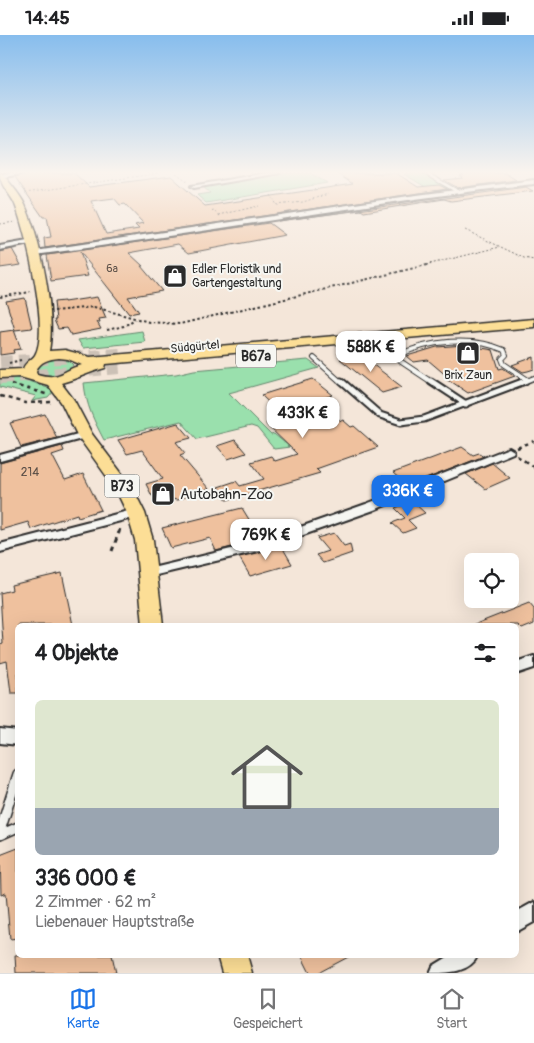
<!DOCTYPE html>
<html lang="de">
<meta charset="utf-8">
<style>
:root{--surface:#fff;--page:#f2f2f2;--text:#202124;--muted:#757577;--line:#e0e0e0;--accent:#1a73e8}
body{margin:0;font-family:Pangolin,sans-serif;background:var(--page);color:var(--text);height:100vh;display:flex;flex-direction:column;font-size:19px;white-space:nowrap}
*{box-sizing:border-box;margin:0}
p{font-size:16px;color:var(--muted)}
.icon{flex:none;width:28px;height:28px;fill:none;stroke:currentColor;stroke-width:2;stroke-linecap:round;stroke-linejoin:round}
.map{position:relative;flex:1;overflow:hidden}
.side{position:absolute;left:15px;top:588px;width:504px;height:335px;display:flex;flex-direction:column;background:var(--surface);border-radius:8px;box-shadow:0 5px 20px #0002}
.side>*{flex:none}
.fabs{position:absolute;left:464px;top:518px;display:grid;gap:10px}
.fabs a{display:grid;place-items:center;width:55px;height:55px;border-radius:8px;background:var(--surface);box-shadow:0 5px 20px #0002;font-size:25px}
.price{position:absolute;translate:-50% -42px;padding:0 11px;border-radius:10px;background:#fff;color:#222;font-size:16px;line-height:32px;filter:drop-shadow(0 1px 2px #0008)}
.price::after{content:'';position:absolute;left:50%;top:30px;width:15px;height:11px;margin-left:-8px;background:inherit;clip-path:polygon(0 0,100% 0,50% 100%)}
.price.active{background:var(--accent);color:#fff}
ul{padding:0;list-style:none}
li{display:grid;align-content:center;gap:10px;height:265px;padding:0 20px}
li+li{border-top:1px solid var(--line)}
li span{display:grid;place-items:center;height:155px;border-radius:8px;color:#555}
li>.icon{margin-inline-start:auto}
span .icon{width:90px;height:90px;fill:#fffc;stroke-width:1}
li b{font-size:21px}
h2{display:flex;justify-content:space-between;align-items:center;height:60px;padding:0 20px;font-size:21px}
.status{display:flex;justify-content:space-between;align-items:center;height:35px;padding:0 25px;background:var(--surface);direction:ltr}
.status svg{height:14px;fill:currentColor}
.menu{display:flex;justify-content:space-around;align-items:center;height:70px;border-top:1px solid var(--line);background:var(--surface);font-size:14px;color:var(--muted)}
.menu a{display:grid;justify-items:center;gap:2px}
.menu .active{color:var(--accent)}
.map>svg:first-child{display:block}
.green{fill:#9ae0ad;stroke:#62866c}
.building{fill:#efc19e;stroke:#2b2b2b;fill-rule:evenodd}
.lines{fill:none;stroke-linecap:round;stroke-linejoin:round}
.primary-tunnel{stroke:#ccc1b6;stroke-width:12;stroke-dasharray:12 6;stroke-linecap:butt}
.lane-far3-casing{stroke:#2b2b2b;stroke-width:5}
.lane-far2-casing{stroke:#2b2b2b;stroke-width:6}
.lane-far1-casing{stroke:#2b2b2b;stroke-width:9}
.lane-casing{stroke:#2b2b2b;stroke-width:12}
.street-casing{stroke:#2b2b2b;stroke-width:4}
.primary-casing{stroke:#2b2b2b;stroke-width:3}
.path-far3{stroke:#2b2b2b;stroke-width:1;stroke-dasharray:2 2;stroke-linecap:butt}
.path-far2{stroke:#2b2b2b;stroke-width:2;stroke-dasharray:2.5 2.5;stroke-linecap:butt}
.path-far1{stroke:#2b2b2b;stroke-width:2.5;stroke-dasharray:4 4;stroke-linecap:butt}
.path{stroke:#2b2b2b;stroke-width:3;stroke-dasharray:4.5 4.5;stroke-linecap:butt}
.lane-far3{stroke:#f6f6f2;stroke-width:3}
.lane-far2{stroke:#f6f6f2;stroke-width:4}
.lane-far1{stroke:#f6f6f2;stroke-width:5}
.lane{stroke:#f6f6f2;stroke-width:9}
.street{fill:#f6f6f2;fill-rule:evenodd}
.primary{fill:#fcde96;fill-rule:evenodd}
.labels{text-anchor:middle;dominant-baseline:central;stroke-width:4;stroke-linejoin:round;paint-order:stroke}
.far-number-label{font-size:11px;fill:#5c5048}
.far-poi-label{font-size:12px;fill:#2b2b2b;stroke:#f6f6f2;text-anchor:start}
.far-street-label{font-size:12px;fill:#2b2b2b;stroke:#f6f6f2}
.number-label{font-size:12px;fill:#5c5048}
.shield{fill:#f6f6f2;stroke:#686867;stroke-width:1}
.shield-label{font-size:14px;font-weight:bold;fill:#2b2b2b}
.poi-label{font-size:15px;fill:#2b2b2b;stroke:#f6f6f2;text-anchor:start}
</style>
<div class="status"><b>14:45</b><svg viewBox="0 0 49 12"><path d="M0 12V9h3v3zM5 12V6h3v6zM10 12V3h3v9zM15 12V0h3v12zM26 1h20v11H26zM47 4h2v5h-2z"/></svg></div>
<div class="map">
<svg width="534" height="938" viewBox="0 0 534 938">
<rect width="100%" height="100%" fill="#f4e6d9"/>
<filter id="ink" filterUnits="userSpaceOnUse"><feTurbulence type="fractalNoise" baseFrequency=".02" numOctaves="2"/><feDisplacementMap in="SourceGraphic" scale="10" xChannelSelector="R" yChannelSelector="G"/><feConvolveMatrix kernelMatrix="1 2 1 2 8 2 1 2 1" color-interpolation-filters="sRGB"/></filter>
<g filter="url(#ink)">
<path class="green" d="M 289,138 L 310,138 L 327,148 L 206,168 L 197,160 L 210,158 L 202,151 Z
M 422,138 L 452,154 L 434,157 L 404,139 Z
M 142,296 L 145,307 L 83,313 L 78,305 Z
M 54,324 L 69,326 L 73,330 L 72,333 C 64,341 50,343 39,337 L 38,332 L 44,327 Z
M 308,325 L 319,333 L 229,358 L 271,400 L 274,399 L 290,412 L 274,414 L 257,393 L 251,391 L 197,404 L 181,386 L 104,405 C 94,386 86,370 84,348 L 176,339 L 194,335 Z
M 0,341 L 21,341 L 31,347 L 47,352 L 54,356 L 48,363 L 32,366 L 36,361 L 0,352 Z"/>
<path class="building" d="M 27,138 L 74,138 L 89,152 L 171,141 L 205,171 L 353,149 L 336,138 L 396,138 L 418,152 L 439,150 L 447,154 L 45,213 L 44,203 L 51,202 L 47,182 L 43,182 L 15,142 ZM 114,163 L 120,170 L 125,169 L 143,188 L 135,190 L 139,194 L 106,199 L 91,166 Z
M 459,138 L 505,138 L 516,145 L 458,153 L 444,145 L 463,143 L 460,141 L 464,140 Z
M 526,152 L 533,156 L 451,166 L 444,164 L 364,177 L 361,175 L 278,186 Z
M 269,188 L 285,200 L 189,218 L 178,209 L 129,218 L 143,231 L 141,231 L 162,256 L 128,262 L 139,277 L 129,279 L 80,217 L 88,241 L 51,246 L 47,220 Z
M 12,214 L 21,230 L 0,233 L 0,217 Z
M 97,262 L 106,283 L 99,284 L 100,287 L 97,287 L 101,294 L 71,300 L 67,293 L 58,294 L 54,285 L 56,285 L 54,267 L 64,266 L 64,267 Z
M 25,263 L 32,293 L 15,295 L 6,266 Z
M 14,295 L 21,314 L 13,315 L 14,318 L 0,320 L 0,297 Z
M 465,310 L 493,315 L 499,334 L 503,333 L 515,341 L 468,358 L 446,343 L 448,342 L 428,325 L 414,327 L 407,321 L 437,312 Z
M 359,319 L 402,352 L 382,358 L 340,324 Z
M 534,322 L 534,334 L 528,336 L 523,337 L 512,330 Z
M 313,344 L 333,360 L 318,365 L 341,386 L 343,385 L 351,392 L 354,391 L 378,412 L 316,434 L 320,438 L 227,465 L 218,452 L 236,446 L 240,451 L 264,444 L 251,427 L 271,421 L 275,426 L 297,419 L 266,389 L 285,383 L 261,360 Z
M 45,379 L 57,403 L 21,412 L 10,388 Z
M 178,388 L 191,403 L 176,407 L 185,418 L 180,420 L 209,454 L 177,465 L 152,461 L 146,449 L 163,444 L 142,415 L 127,419 L 118,405 Z
M 235,405 L 246,418 L 228,424 L 217,411 Z
M 62,411 L 64,416 L 52,420 L 65,445 L 83,439 L 101,475 L 78,482 L 77,479 L 31,494 L 28,487 L 0,495 L 0,428 Z
M 462,412 L 473,420 L 479,418 L 484,421 L 408,451 L 393,438 Z
M 492,428 L 510,443 L 485,454 L 466,439 Z
M 413,467 L 425,478 L 408,485 L 416,493 L 403,498 L 392,488 L 405,483 L 395,473 Z
M 242,473 L 253,491 L 271,486 L 279,497 L 251,507 L 216,516 L 210,503 L 171,513 L 162,493 Z
M 334,498 L 344,511 L 350,509 L 352,518 L 323,528 L 316,520 L 328,516 L 317,503 Z
M 281,510 L 292,529 L 250,541 L 239,522 Z
M 62,538 L 73,590 L 18,590 L 18,658 L 11,658 L 7,626 L 0,628 L 0,610 L 3,609 L 0,558 L 12,555 L 11,550 Z
M 529,568 L 534,574 L 534,589 L 522,594 L 518,590 L 473,590 Z
M 18,813 L 18,903 L 10,904 L 6,858 L 1,860 L 0,820 Z
M 15,920 L 112,920 L 116,938 L 16,938 Z
M 301,920 L 352,920 L 318,938 L 310,938 Z"/>
<g class="lines">
<path class="primary-tunnel" d="M 0,327 L 120,319
M 0,343 L 121,333"/>
<g class="lane-far3-casing">
<path id="lane-far3" d="M 425,138 L 455,155"/>
</g>
<g class="lane-far2-casing">
<path id="lane-far2" d="M 314,323 L 342,348
M 433,348 L 400,326 L 398,321 C 426,305 474,301 504,315 L 506,320 L 502,324 L 504,329 L 528,345
M 522,348 L 534,343"/>
</g>
<g class="lane-far1-casing">
<path id="lane-far1" d="M 341,346 L 380,380 L 401,387 L 424,384 L 525,346
M 431,346 L 466,369"/>
</g>
<g class="lane-casing">
<path id="lane" d="M 0,796 L 18,739
M 0,800 L 18,792"/>
</g>
<g class="street-casing">
<path id="street" d="M 11,138 L 25,138 L 0,143 L 0,139 Z
M 267,138 L 280,138 L 194,153 L 191,151 Z
M 534,145 L 534,149 C 367,168 202,198 35,220 L 32,218 L 35,216 L 409,161 Z
M 33,205 L 35,206 L 35,208 L 0,215 L 0,211 Z
M 85,397 L 89,398 L 90,400 L 89,402 L 0,426 L 0,420 Z
M 509,413 L 514,416 L 513,418 L 374,475 L 258,516 L 148,542 L 144,541 L 142,538 L 144,535 L 148,534 L 252,509 L 366,469 Z
M 136,474 L 142,478 L 140,481 L 0,517 L 0,509 Z
M 534,621 L 534,633 L 516,639 L 516,627 Z
M 0,694 L 18,696 L 18,710 L 0,708 Z
M 534,867 L 534,887 L 516,897 L 516,877 Z
M 451,920 L 478,920 C 470,938 448,938 430,938 L 433,931 Z"/>
</g>
<g class="primary-casing">
<path id="primary" d="M 0,138 L 3,139 C 10,149 20,159 25,170 C 41,206 56,279 49,316 L 65,315 L 90,322 L 534,284 L 534,292 L 106,329 L 105,333 C 89,337 77,344 61,348 L 74,365 L 92,399 L 132,452 L 145,478 L 153,505 L 163,590 L 143,590 L 135,505 L 127,478 L 115,453 L 77,400 L 61,367 L 48,350 L 20,342 L 0,343 L 0,335 L 23,334 C 25,327 32,325 35,320 C 50,295 26,199 16,172 C 12,159 0,153 0,138 ZM 59,323 L 68,324 L 82,330 C 63,334 62,346 37,339 L 36,336 C 40,326 49,324 59,323 Z
M 217,920 L 247,920 L 252,938 L 222,938 Z"/>
</g>
<path class="path-far3" d="M 176,138 L 189,147
M 371,138 L 373,139
M 25,158 L 160,138
M 271,160 L 277,170
M 277,170 L 303,167 L 328,159
M 212,175 L 220,181
M 219,180 L 259,171
M 0,189 L 16,187
M 465,195 L 524,223 L 534,225
M 426,230 L 500,212"/>
<path class="path-far2" d="M 0,262 L 30,257
M 54,276 L 94,272 L 149,287 L 180,289 L 431,229
M 107,295 L 124,291 L 135,284
M 9,328 L 21,325"/>
<path class="path-far1" d="M 11,349 L 49,360
M 0,361 L 25,368 L 54,367
M 517,413 L 534,406
M 517,421 L 534,432
M 119,498 L 121,491"/>
<path class="path" d="M 112,516 L 119,497"/>
<use href="#lane-far3" class="lane-far3"/>
<use href="#lane-far2" class="lane-far2"/>
<use href="#lane-far1" class="lane-far1"/>
<use href="#lane" class="lane"/>
<use href="#street" class="street"/>
<use href="#primary" class="primary"/>
</g>
</g>
<linearGradient id="sky" x2="0" y2="1"><stop stop-color="#87bded"/><stop offset="0.51" stop-color="#faf4ee"/><stop offset="1" stop-color="#faf4ee" stop-opacity="0"/></linearGradient>
<rect width="534" height="269" fill="url(#sky)"/>
<defs>
<g id="shop-square" transform="scale(1.25)"><rect x="-9" y="-9" width="18" height="18" rx="4" fill="#2b2b2b" stroke="#f6f6f2"/><path d="M-5-2.5h2.3a2.7 3.5 0 0 1 5.4 0H5L5.5 6h-11ZM-1.5-2.5h3a1.5 2.3 0 0 0-3 0Z" fill="#fff"/></g>
</defs>
<g fill-rule="evenodd">
<use href="#shop-square" x="175" y="241"/>
<use href="#shop-square" x="468" y="318"/>
<use href="#shop-square" x="163" y="459"/>
</g>
<g class="labels">
<g class="far-number-label">
<text x="112" y="233">6a</text>
</g>
<g class="far-poi-label">
<text x="192" y="234">Edler Floristik und<tspan x="192" dy="14">Gartengestaltung</tspan></text>
<text x="468" y="340" text-anchor="middle">Brix Zaun</text>
</g>
<g class="far-street-label">
<text transform="translate(195 312) rotate(-5)">Südgürtel</text>
</g>
<g class="number-label">
<text x="30" y="437">214</text>
</g>
<g class="shield">
<rect x="236" y="309.5" width="40" height="23" rx="4"/>
<rect x="104.5" y="439.5" width="35" height="23" rx="4"/>
</g>
<g class="shield-label">
<text x="256" y="321">B67a</text>
<text x="122" y="451">B73</text>
</g>
<g class="poi-label">
<text x="180" y="459">Autobahn-Zoo</text>
</g>
</g>
</svg>
<div class="fabs">
<a><svg class="icon" aria-label="locate" viewBox="0 0 24 24"><circle cx="12" cy="12" r="6"/><path d="M12 2v4M12 18v4M2 12h4M18 12h4"/></svg></a>
</div>
<b class="price" style="left:371px;top:338px">588K €</b>
<b class="price" style="left:303px;top:404px">433K €</b>
<b class="price active" style="left:408px;top:482px">336K €</b>
<b class="price" style="left:266px;top:526px">769K €</b>
<section class="side">
<h2>4 Objekte<svg class="icon" aria-label="filters" viewBox="0 0 24 24"><path d="M4 7h16M4 17h16"/><circle cx="9" cy="7" r="2"/><circle cx="15" cy="17" r="2"/></svg></h2>
<ul>
<li><span style="background:linear-gradient(#dfe7d0 70%,#9aa5b1 0)"><svg class="icon" aria-label="home" viewBox="0 0 24 24"><path d="M3 11l9-7 9 7M6 9v11h12V9"/></svg></span><div><b>336 000 €</b><p>2 Zimmer · 62 m²</p><p>Liebenauer Hauptstraße</p></div></li>
</ul>
</section>
</div>
<nav class="menu">
<a class="active"><svg class="icon" aria-label="map" viewBox="0 0 24 24"><path d="M3 6l6-2 6 2 6-2v14l-6 2-6-2-6 2zM9 4v14M15 6v14"/></svg>Karte</a>
<a><svg class="icon" aria-label="saved" viewBox="0 0 24 24"><path d="M7 4h10v16l-5-4-5 4z"/></svg>Gespeichert</a>
<a><svg class="icon" aria-label="home" viewBox="0 0 24 24"><path d="M3 11l9-7 9 7M6 9v11h12V9"/></svg>Start</a>
</nav>
